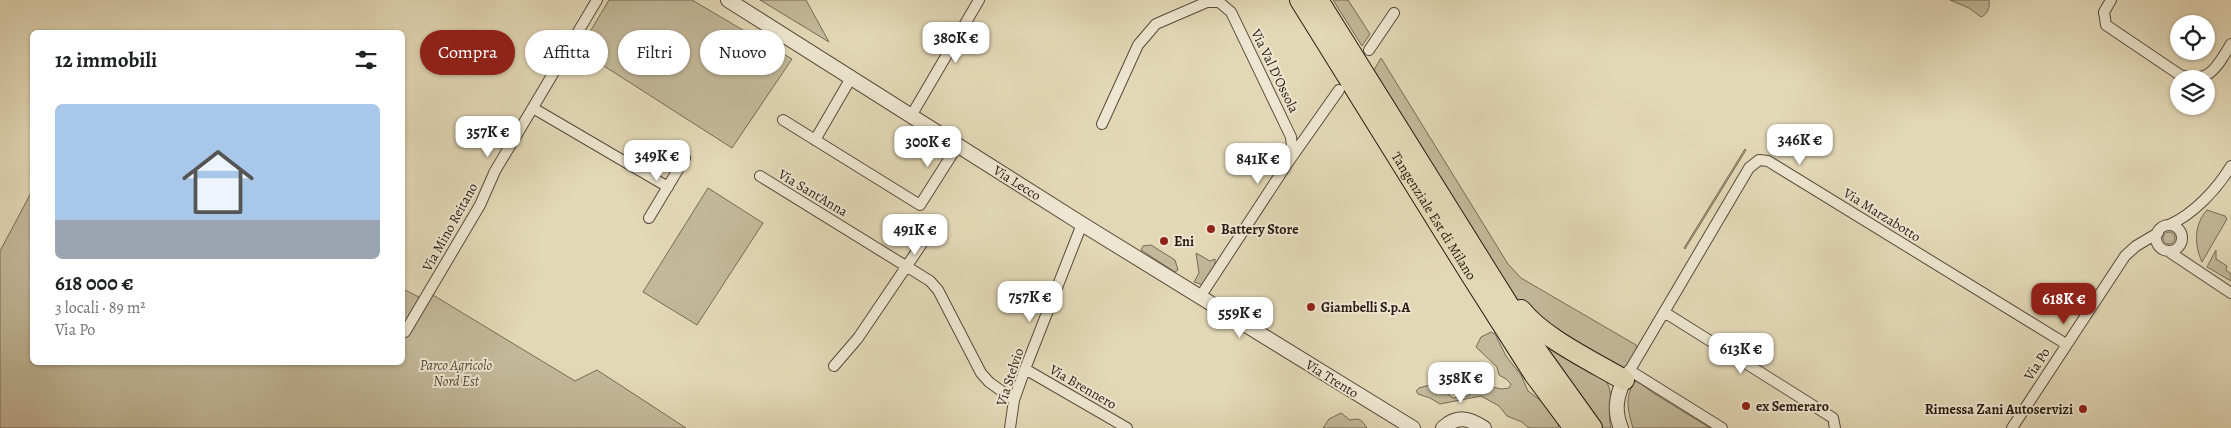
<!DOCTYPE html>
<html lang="it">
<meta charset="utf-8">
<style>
:root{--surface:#fff;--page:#f2f2f2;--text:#202124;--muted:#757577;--accent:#8f2418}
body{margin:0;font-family:Alegreya,serif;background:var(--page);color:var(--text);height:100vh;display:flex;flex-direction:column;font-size:19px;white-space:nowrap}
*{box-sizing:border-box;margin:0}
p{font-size:16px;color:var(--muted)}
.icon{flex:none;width:28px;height:28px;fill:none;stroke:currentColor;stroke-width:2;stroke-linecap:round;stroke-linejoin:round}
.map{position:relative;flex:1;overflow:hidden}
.drawer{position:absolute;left:30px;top:30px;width:375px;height:335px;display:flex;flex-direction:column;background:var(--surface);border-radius:8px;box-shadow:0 1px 4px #0004}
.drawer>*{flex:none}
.guide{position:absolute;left:420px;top:30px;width:475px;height:45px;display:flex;gap:10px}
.buttons{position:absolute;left:2170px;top:15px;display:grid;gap:10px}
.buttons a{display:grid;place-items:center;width:45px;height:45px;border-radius:50%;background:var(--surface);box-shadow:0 1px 4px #0004;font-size:25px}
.price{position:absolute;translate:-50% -42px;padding:0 11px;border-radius:10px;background:#fff;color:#222;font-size:16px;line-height:32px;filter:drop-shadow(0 1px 2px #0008)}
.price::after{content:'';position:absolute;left:50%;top:30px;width:15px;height:11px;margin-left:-8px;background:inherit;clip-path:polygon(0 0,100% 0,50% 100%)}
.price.selected{background:var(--accent);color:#fff}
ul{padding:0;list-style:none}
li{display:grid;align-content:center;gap:10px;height:265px;padding:0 25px}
li span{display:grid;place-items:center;height:155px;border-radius:8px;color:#555}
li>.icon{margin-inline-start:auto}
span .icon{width:90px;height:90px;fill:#fffc;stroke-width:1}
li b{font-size:21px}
h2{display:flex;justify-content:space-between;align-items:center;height:60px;padding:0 25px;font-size:21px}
.tag{padding:0 18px;border-radius:22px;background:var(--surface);box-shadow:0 1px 4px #0004;font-size:18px;line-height:45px}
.tag.selected{background:var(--accent);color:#fff}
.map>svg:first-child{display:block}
.green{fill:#c3b89a;stroke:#766a56}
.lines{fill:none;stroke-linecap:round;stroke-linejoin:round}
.minor-casing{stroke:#584a3c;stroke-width:12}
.tertiary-casing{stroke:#584a3c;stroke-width:16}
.motorway-casing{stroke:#291b13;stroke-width:22}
.minor{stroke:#ede6d0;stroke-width:10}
.tertiary{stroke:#ede6d0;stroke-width:14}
.motorway{stroke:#e3d8b6;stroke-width:20}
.poi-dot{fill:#8f2418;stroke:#ede6d0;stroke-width:2}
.labels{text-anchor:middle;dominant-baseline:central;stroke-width:4;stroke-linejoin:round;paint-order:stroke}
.street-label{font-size:14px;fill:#291b13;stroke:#ede6d0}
.poi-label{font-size:14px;font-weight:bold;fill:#291b13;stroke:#ede6d0;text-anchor:start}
.park-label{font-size:14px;font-style:italic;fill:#574a3c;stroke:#ede6d0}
</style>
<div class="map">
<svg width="2231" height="428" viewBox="0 0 2231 428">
<rect width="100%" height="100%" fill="#e3d8b6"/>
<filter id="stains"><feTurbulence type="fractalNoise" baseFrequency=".004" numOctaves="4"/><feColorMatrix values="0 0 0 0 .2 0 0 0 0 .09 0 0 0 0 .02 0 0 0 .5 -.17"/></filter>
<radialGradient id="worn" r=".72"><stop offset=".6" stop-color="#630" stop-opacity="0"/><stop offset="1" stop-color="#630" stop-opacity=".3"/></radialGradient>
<path class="green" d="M 609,0 L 692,0 L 792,59 L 732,148 L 579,50 Z
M 760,0 L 806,0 L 829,42 Z
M 1333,0 L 1348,0 L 1370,34 L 1362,46 Z
M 1950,0 L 1989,0 C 1990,7 1988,14 1981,17 L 1969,8 Z
M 1381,58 L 1508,264 L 1521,278 L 1636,345 L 1637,348 L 1627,367 L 1615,370 L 1520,303 L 1456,204 L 1374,70 Z
M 1745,149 L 1746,150 L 1685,249 L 1684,248 Z
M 708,188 L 763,223 L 697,325 L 643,292 Z
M 32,191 L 32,362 L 402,362 L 403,289 L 423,299 L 428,292 L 575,381 L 597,370 L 686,428 L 0,428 L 0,251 Z
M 2207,210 L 2225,216 L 2227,219 L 2202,262 C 2194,245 2194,224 2207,210 Z
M2163 238a6 6 0 1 1 12 0a6 6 0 1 1-12 0Z
M 1151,245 L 1175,260 L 1178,270 L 1175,272 L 1141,250 L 1143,246 Z
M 2216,250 L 2216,259 L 2227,266 L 2226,270 L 2231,274 L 2231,281 L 2207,267 Z
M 1196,253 L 1210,261 L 1215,259 L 1215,268 L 1203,285 L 1194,282 L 1199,273 Z
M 1491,332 L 1495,334 L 1506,356 L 1521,375 L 1528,391 L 1544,403 L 1559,421 L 1558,428 L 1529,428 L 1522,422 L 1507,416 L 1499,406 L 1481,396 L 1440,404 L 1430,398 L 1418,394 L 1416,391 L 1419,388 L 1430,385 C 1438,389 1447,392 1453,398 L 1469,396 L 1472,389 L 1487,386 L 1502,389 L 1509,388 L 1511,384 L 1506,379 L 1499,375 L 1497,367 L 1476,347 L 1481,337 Z
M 1529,334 L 1603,377 C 1617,393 1606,409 1611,428 L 1596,428 Z
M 1635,381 C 1643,384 1648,390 1655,394 C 1673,405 1692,417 1710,428 L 1633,428 C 1628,411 1624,397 1635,381 Z
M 1341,413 L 1350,420 C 1360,418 1361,419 1367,428 L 1323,428 L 1329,419 Z"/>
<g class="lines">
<g class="minor-casing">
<path id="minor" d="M 2111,0 L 2104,12 L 2106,25 L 2180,75 C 2210,85 2217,66 2231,44
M 1369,50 L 1394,13
M 533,108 L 668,187
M 911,116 L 979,0
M 783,120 L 920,205 L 958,145
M 1102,124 L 1138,45 L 1156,24 L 1207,2 L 1219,2 L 1231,12 L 1291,137 L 1292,147 L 1289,161
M 815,140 L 851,78
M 760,176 L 930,281 L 938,290 L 981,373 L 989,382 L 1014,400
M 649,218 L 685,158
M 2169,225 C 2194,214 2217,189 2231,166
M2156 238a13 13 0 1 1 26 0a13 13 0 1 1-26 0Z
M 2168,251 L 2231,293
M 1200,297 L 1289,161 L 1339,90
M 1664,312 L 1833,418 L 1835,428
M 405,332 L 480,205 L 495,171 L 597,0
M 834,366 L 858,338 L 923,242
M 1025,369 L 1127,428
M 1629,370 L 1722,428
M 1624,380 L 1749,168 L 1759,160 L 1768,161 L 2066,344
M 1010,428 L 1014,400 L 1025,369 L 1082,224
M 2012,428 L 2125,256 L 2136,246 L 2158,233"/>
</g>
<g class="tertiary-casing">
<path id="tertiary" d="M 728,0 L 1082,224 L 1413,428
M 1443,428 C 1457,415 1469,418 1484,428
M 1621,428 C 1614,411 1616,397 1624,380"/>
</g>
<g class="motorway-casing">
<g id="motorway">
<path id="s1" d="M 1300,0 L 1471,275 L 1534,374 L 1574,428"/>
<path d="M 1318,0 L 1539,354 L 1592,428"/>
<path d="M 1521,310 C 1543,338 1592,361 1624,380"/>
</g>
</g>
<use href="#minor" class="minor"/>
<use href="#tertiary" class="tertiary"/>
<use href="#motorway" class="motorway"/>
</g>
<g class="poi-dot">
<circle cx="1211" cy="229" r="5"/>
<circle cx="1164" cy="241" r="5"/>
<circle cx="1311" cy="307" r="5"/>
<circle cx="1746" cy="406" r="5"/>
<circle cx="2083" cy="409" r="5"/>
</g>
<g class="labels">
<g class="street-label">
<text transform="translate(1275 71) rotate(64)">Via Val D'Ossola</text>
<text transform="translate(1017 183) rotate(32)">Via Lecco</text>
<text transform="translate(813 193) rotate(31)">Via Sant'Anna</text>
<text transform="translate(1882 215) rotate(32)">Via Marzabotto</text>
<text stroke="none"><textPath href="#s1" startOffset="254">Tangenziale Est di Milano</textPath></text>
<text transform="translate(450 227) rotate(-61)">Via Mino Reitano</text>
<text transform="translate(2037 364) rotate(-57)">Via Po</text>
<text transform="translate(1010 377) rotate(-72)">Via Stelvio</text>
<text transform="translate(1332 379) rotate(32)">Via Trento</text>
<text transform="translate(1083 387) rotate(30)">Via Brennero</text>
</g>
<g class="poi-label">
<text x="1221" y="229">Battery Store</text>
<text x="1174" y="241">Eni</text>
<text x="1321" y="307">Giambelli S.p.A</text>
<text x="1756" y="406">ex Semeraro</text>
<text x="2073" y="409" text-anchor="end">Rimessa Zani Autoservizi</text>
</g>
<g class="park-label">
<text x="456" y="365">Parco Agricolo<tspan x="456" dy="16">Nord Est</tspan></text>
</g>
</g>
<rect width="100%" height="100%" filter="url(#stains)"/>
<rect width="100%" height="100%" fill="url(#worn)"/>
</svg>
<div class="buttons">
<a><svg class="icon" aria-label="locate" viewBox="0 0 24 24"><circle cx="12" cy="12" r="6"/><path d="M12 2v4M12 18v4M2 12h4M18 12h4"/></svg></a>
<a><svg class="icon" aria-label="layers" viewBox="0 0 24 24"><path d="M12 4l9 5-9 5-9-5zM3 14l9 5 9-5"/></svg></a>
</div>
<b class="price" style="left:956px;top:64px">380K €</b>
<b class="price" style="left:488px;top:158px">357K €</b>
<b class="price" style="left:1800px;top:166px">346K €</b>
<b class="price" style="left:928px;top:168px">300K €</b>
<b class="price" style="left:657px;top:182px">349K €</b>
<b class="price" style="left:1258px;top:185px">841K €</b>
<b class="price" style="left:915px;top:256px">491K €</b>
<b class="price" style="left:1030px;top:323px">757K €</b>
<b class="price selected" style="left:2064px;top:325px">618K €</b>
<b class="price" style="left:1240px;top:339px">559K €</b>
<b class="price" style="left:1741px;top:375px">613K €</b>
<b class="price" style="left:1461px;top:404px">358K €</b>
<div class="guide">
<a class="tag selected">Compra</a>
<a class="tag">Affitta</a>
<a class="tag">Filtri</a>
<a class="tag">Nuovo</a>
</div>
<section class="drawer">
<h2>12 immobili<svg class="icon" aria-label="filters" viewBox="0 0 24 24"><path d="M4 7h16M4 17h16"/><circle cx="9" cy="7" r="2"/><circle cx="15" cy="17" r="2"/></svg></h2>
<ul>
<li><span style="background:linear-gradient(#a9c7e8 75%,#9aa5b1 0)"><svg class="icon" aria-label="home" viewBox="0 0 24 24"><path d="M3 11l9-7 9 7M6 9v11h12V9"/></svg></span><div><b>618 000 €</b><p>3 locali · 89 m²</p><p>Via Po</p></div></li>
</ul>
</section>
</div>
